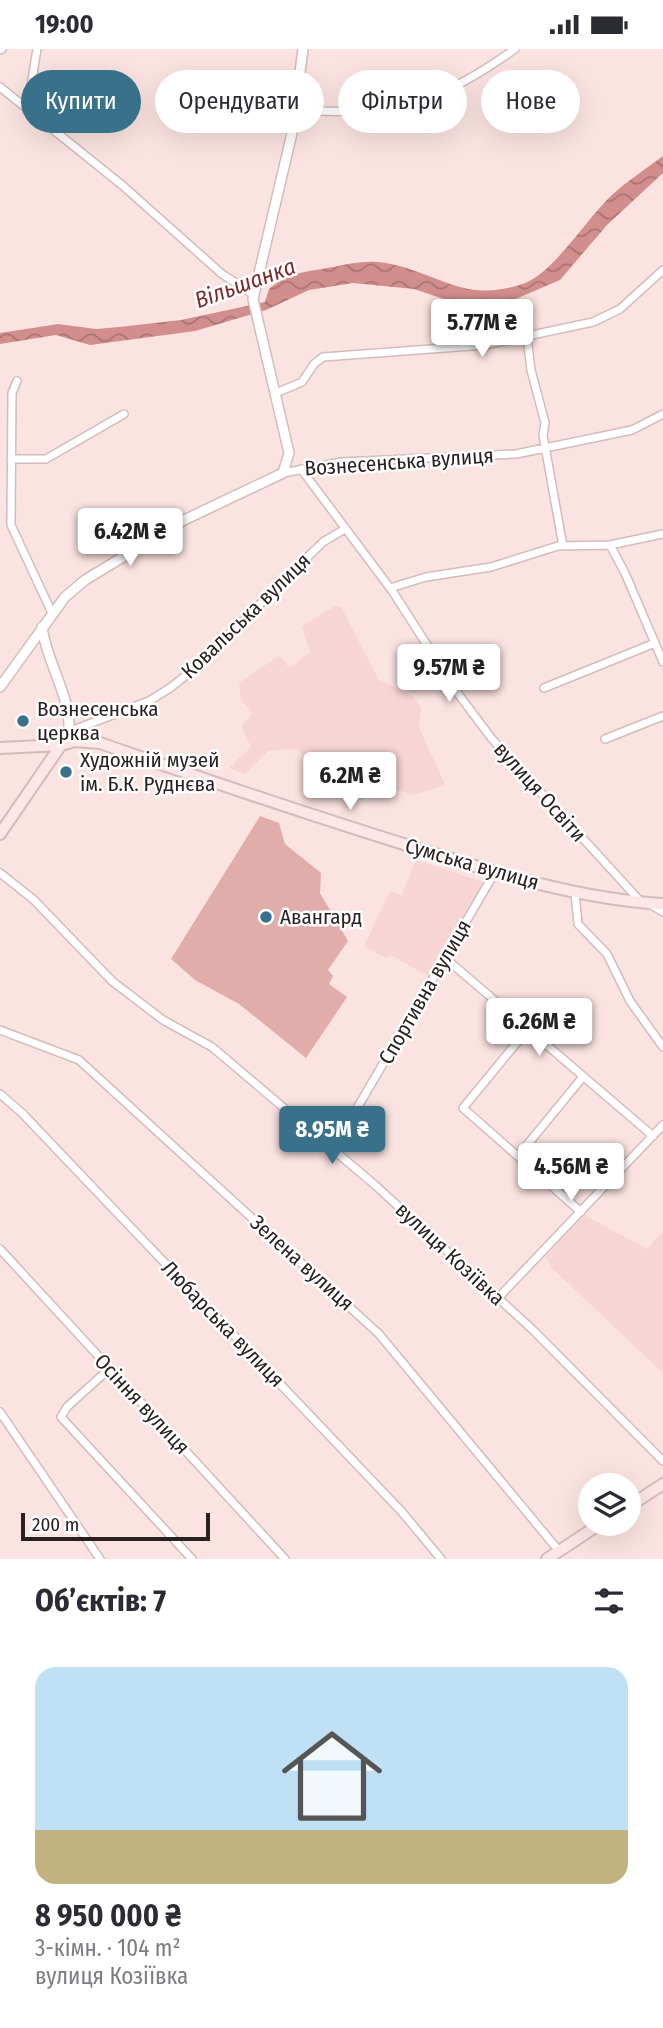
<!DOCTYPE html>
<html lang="uk">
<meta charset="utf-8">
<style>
:root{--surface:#fff;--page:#f7f7f7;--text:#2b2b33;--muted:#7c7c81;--line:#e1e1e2;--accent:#39718b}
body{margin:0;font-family:"Fira Sans Condensed",sans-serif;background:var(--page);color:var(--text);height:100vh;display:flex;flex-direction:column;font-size:26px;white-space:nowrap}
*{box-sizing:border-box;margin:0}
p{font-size:23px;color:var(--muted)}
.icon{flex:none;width:38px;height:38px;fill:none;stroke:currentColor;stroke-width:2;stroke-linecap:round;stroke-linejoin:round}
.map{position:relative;height:1510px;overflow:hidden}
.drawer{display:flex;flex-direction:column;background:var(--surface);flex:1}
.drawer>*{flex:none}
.banner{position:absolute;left:21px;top:21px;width:621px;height:63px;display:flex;gap:14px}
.buttons{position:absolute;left:578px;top:1424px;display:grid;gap:14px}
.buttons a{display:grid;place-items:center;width:63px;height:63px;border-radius:50%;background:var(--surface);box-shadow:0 7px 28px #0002;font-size:35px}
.scale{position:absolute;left:21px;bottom:18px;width:189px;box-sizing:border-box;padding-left:7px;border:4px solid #292120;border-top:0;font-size:19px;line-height:24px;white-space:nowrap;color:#292120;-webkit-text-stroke:5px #fff;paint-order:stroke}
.price{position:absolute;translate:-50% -60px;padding:0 16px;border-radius:7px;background:#fff;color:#222;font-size:23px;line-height:46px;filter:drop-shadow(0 2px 4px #0008)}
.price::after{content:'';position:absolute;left:50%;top:42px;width:21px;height:16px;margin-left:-10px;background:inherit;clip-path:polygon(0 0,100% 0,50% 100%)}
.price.selected{background:var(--accent);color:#fff}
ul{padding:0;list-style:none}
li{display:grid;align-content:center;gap:14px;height:371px;padding:0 35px}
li+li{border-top:2px solid var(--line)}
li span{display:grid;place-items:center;height:217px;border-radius:21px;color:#555}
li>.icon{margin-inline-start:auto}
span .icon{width:126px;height:126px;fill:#fffc;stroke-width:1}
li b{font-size:30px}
h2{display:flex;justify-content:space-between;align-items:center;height:84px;padding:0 35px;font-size:30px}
.tag{padding:0 24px;border-radius:32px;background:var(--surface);box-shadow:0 7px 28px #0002;font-size:24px;line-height:63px}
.tag.selected{background:var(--accent);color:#fff}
.status{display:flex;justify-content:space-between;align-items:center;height:49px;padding:0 35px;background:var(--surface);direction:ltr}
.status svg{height:19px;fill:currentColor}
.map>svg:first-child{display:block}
.built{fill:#f6d5d4}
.pitch{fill:#e1adab}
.water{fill:url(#water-waves)}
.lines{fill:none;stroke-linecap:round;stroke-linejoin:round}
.minor-casing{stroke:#d3bcbb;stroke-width:10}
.tertiary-casing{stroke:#d3bcbb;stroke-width:12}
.secondary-casing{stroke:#d3bcbb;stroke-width:14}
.minor{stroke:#fff;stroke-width:7}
.tertiary{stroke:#fff;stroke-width:9}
.secondary{stroke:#fde7e6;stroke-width:10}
.poi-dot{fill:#39718b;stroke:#fff;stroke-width:2.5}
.labels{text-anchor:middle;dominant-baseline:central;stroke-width:5;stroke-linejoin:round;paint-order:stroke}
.street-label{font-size:21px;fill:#292120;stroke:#fff}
.poi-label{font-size:21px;fill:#292120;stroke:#fff;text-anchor:start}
.water-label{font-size:23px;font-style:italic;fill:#7e2b2f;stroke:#fff}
</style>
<div class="status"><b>19:00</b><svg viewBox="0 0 49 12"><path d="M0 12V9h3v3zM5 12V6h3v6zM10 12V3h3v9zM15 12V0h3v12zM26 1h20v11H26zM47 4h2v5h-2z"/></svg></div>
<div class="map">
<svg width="663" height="1510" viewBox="0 0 663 1510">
<defs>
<pattern id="water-waves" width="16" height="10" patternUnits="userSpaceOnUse" patternTransform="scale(1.75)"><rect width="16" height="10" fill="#d28e8c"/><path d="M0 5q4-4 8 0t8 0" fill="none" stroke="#aa7472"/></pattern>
</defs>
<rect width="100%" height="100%" fill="#fbe3e1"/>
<path class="built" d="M 335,557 L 341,558 L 379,631 L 414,648 L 421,659 L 419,678 L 445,736 L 412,746 L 372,731 L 362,735 L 307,712 L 300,702 L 288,700 L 268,702 L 245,725 L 229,719 L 251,698 L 241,677 L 253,664 L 241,651 L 239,634 L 277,608 L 280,607 L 289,619 L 310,603 L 302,577 Z
M 416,811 L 486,834 L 428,927 L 391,906 L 386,909 L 364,897 L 390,842 L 402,846 Z
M 584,1166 L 647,1200 L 663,1182 L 663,1324 L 552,1219 L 546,1208 Z"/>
<path class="pitch" d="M 260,767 L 279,774 L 285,795 L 321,824 L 320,844 L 348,892 L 328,921 L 333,927 L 329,935 L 347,948 L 306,1009 L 239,955 L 195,931 L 171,910 Z"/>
<path class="water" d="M 663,107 L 663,124 L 607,176 L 560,231 L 506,254 L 459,255 L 414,240 L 353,234 L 309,241 L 266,261 L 195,282 L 90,296 L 56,286 L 0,295 L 0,284 L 58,275 L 96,280 L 119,278 L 181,271 L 265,253 L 269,240 C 285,226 301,223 322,220 C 344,216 364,210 386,214 C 440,224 465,256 525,234 C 554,223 588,168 612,146 C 627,132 646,120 663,107 Z"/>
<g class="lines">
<g class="minor-casing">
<path id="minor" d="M 0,1 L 2,0
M 0,38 L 122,136 L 222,225 L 254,246
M 296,61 C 392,67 436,56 515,0
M 27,62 L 37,0
M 527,288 L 531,321 L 545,374 L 543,386 L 563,497
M 17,332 L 12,344 L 11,476 L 52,564
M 276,344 L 302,333 L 314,315 L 323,308 L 485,296 L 593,273 L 620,260 L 663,221
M 11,410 L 46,410 L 124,365
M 301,420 L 393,543 L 459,646 L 492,690 L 641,853
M 283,424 L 341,413 L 516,405 L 632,381 L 663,365
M 610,496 L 625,524 L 663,613
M 390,539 L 426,528 L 491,518 L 558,497 L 610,496 L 663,485
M 544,639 L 655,594
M 68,683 L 149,652 L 170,639 L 194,620 L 323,493 L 343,481
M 605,690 L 663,667
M 0,824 L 33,850 L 112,932 L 163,971 L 212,998 L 375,1136 L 533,1281 L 663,1412
M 575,844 L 578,875 L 607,905 L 630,952 L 663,998
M 651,856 L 663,863
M 444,908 L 653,1087
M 528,980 L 463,1059 L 581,1163
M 0,981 L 79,1011 L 379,1285 L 559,1502
M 0,1045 L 22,1064 L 402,1463 L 441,1510
M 331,1097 L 356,1061 L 495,823
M 518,1107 L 582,1029
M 0,1200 L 285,1510
M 498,1249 L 663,1076
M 109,1320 L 67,1358 L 61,1368 L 192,1510
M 0,1363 L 100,1510"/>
</g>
<g class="tertiary-casing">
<path id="tertiary" d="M 42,578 C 46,611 69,645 69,676 C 69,684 65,690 61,696
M 0,638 L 65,548 L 85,531 L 184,471 L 283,424 L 289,404 L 253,250 L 292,84 L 303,0"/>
</g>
<g class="secondary-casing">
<path id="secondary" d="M 0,699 L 61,696 L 75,692 L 100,694 C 209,732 319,769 429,803 C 506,827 582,850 663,855
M 0,785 L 61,696
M 628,1458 L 663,1435
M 547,1510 L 600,1475"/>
</g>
<use href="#minor" class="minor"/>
<use href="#tertiary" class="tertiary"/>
<use href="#secondary" class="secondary"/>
</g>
<g class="poi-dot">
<circle cx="23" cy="672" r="7"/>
<circle cx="66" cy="723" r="7"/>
<circle cx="266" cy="868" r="7"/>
</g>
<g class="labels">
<g class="street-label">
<text transform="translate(399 413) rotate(-4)">Вознесенська вулиця</text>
<text transform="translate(246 567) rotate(-44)">Ковальська вулиця</text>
<text transform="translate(540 743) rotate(48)">вулиця Освіти</text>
<text transform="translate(472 815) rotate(16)">Сумська вулиця</text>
<text transform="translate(425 943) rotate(-60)">Спортивна вулиця</text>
<text transform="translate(450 1205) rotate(43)">вулиця Козіївка</text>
<text transform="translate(302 1214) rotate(42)">Зелена вулиця</text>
<text transform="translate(223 1275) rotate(46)">Любарська вулиця</text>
<text transform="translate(142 1355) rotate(47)">Осіння вулиця</text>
</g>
<g class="poi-label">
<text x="37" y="660">Вознесенська<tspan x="37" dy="24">церква</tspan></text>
<text x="80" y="711">Художній музей<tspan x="80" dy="24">ім. Б.К. Руднєва</tspan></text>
<text x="280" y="868">Авангард</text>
</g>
<g class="water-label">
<text transform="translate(245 234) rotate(-20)">Вільшанка</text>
</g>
</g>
</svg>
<div class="buttons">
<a><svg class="icon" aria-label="layers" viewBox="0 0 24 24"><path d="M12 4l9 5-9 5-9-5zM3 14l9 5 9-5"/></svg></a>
</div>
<div class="scale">200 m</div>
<b class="price" style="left:482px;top:310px">5.77M ₴</b>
<b class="price" style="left:130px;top:519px">6.42M ₴</b>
<b class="price" style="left:449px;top:655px">9.57M ₴</b>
<b class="price" style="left:350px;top:763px">6.2M ₴</b>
<b class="price" style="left:539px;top:1009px">6.26M ₴</b>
<b class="price selected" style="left:332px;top:1117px">8.95M ₴</b>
<b class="price" style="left:571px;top:1154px">4.56M ₴</b>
<div class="banner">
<a class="tag selected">Купити</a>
<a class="tag">Орендувати</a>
<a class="tag">Фільтри</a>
<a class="tag">Нове</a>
</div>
</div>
<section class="drawer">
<h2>Об’єктів: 7<svg class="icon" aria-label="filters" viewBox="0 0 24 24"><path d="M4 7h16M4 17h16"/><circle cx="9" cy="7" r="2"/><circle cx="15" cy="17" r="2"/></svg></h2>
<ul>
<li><span style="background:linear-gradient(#bfe0f5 75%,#c2b280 0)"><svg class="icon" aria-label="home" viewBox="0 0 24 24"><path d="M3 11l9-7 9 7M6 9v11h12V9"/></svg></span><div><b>8 950 000 ₴</b><p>3-кімн. · 104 m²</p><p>вулиця Козіївка</p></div></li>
</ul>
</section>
